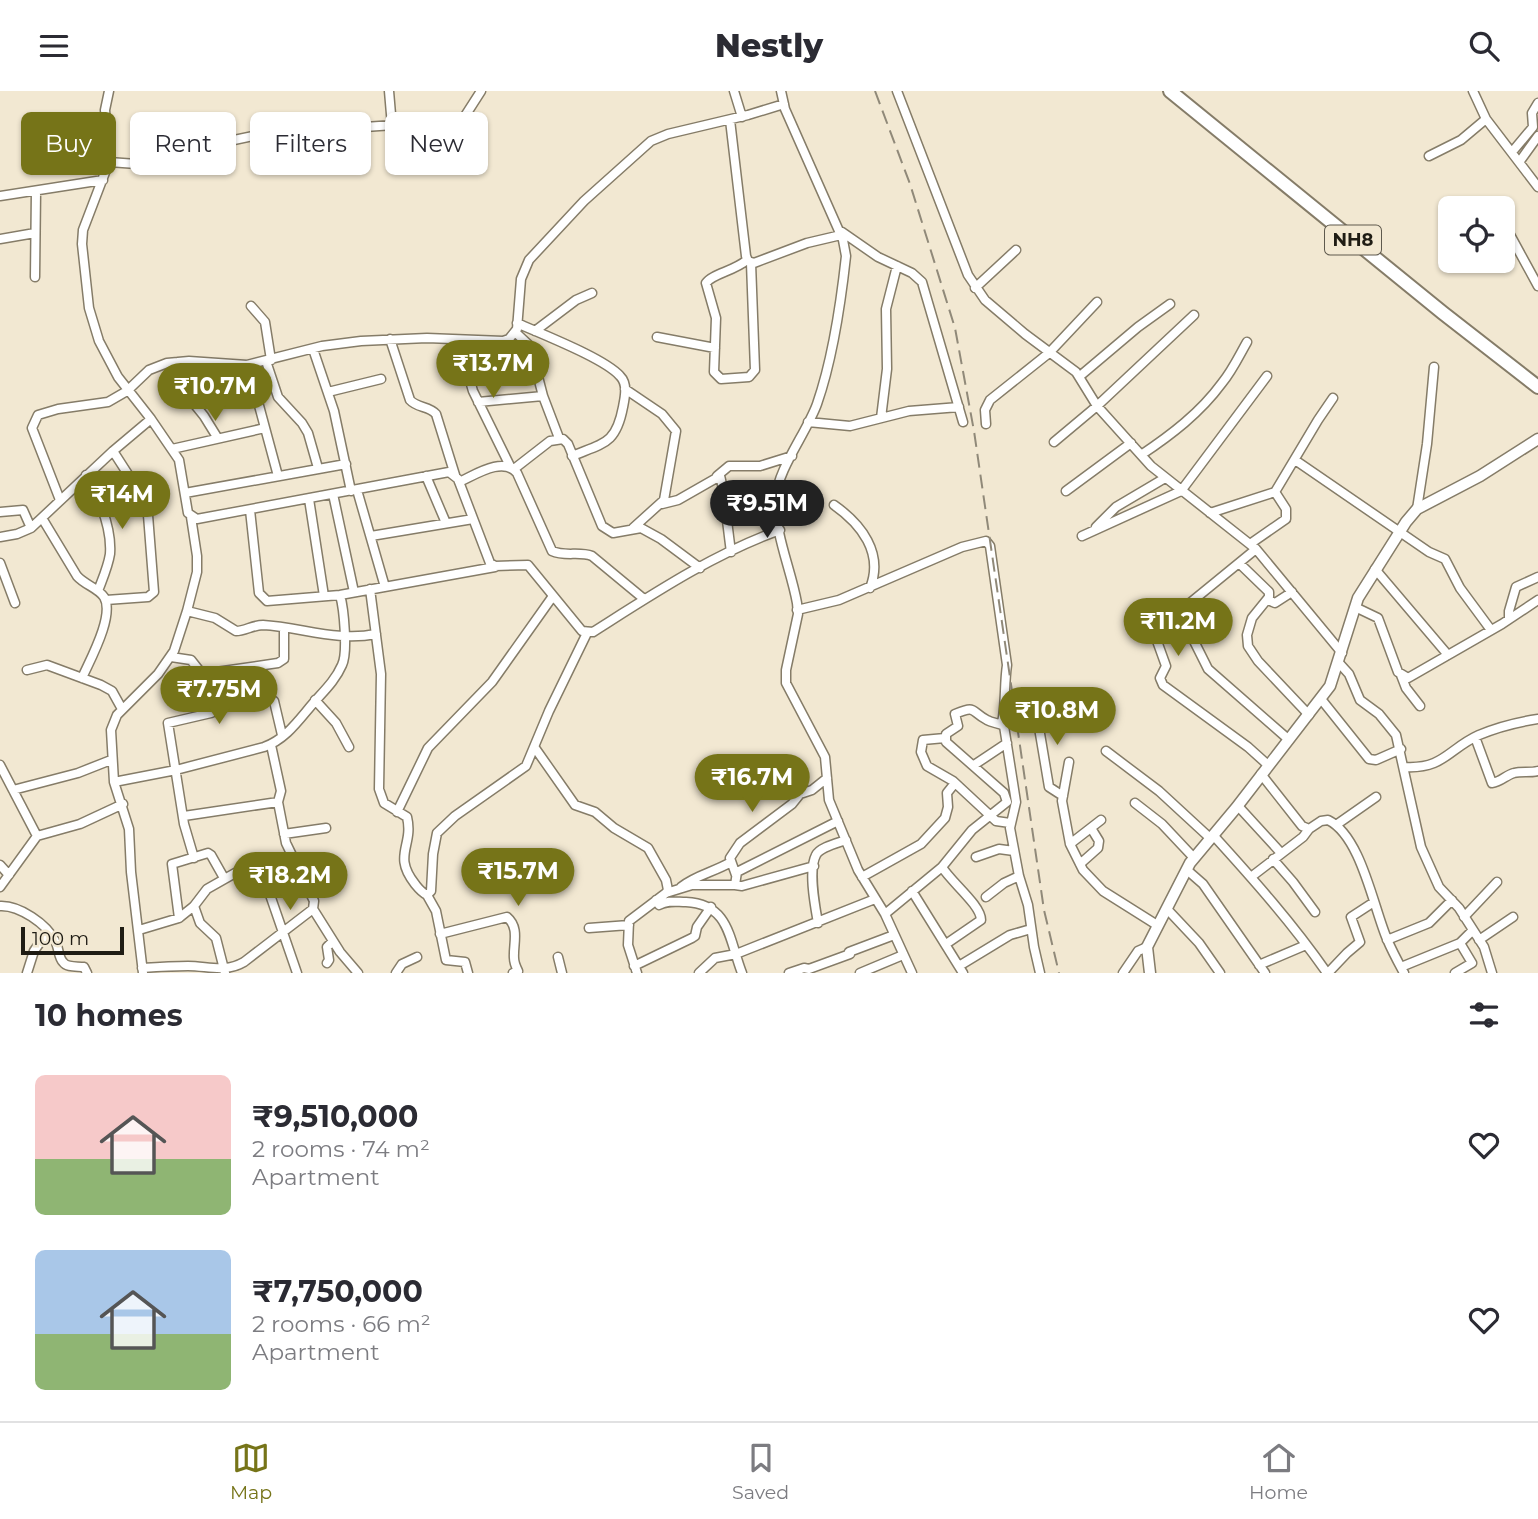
<!DOCTYPE html>
<meta charset="utf-8">
<style>
:root{--surface:#fff;--page:#f2f2f3;--text:#2b2b33;--muted:#7c7c81;--line:#e1e1e2;--accent:#767418}
body{margin:0;font-family:Montserrat,sans-serif;background:var(--page);color:var(--text);height:100vh;display:flex;flex-direction:column;font-size:26px;white-space:nowrap}
*{box-sizing:border-box;margin:0}
p{font-size:23px;color:var(--muted)}
.icon{flex:none;width:38px;height:38px;fill:none;stroke:currentColor;stroke-width:2;stroke-linecap:round;stroke-linejoin:round}
.map{position:relative;height:882px;overflow:hidden}
.details{display:flex;flex-direction:column;background:var(--surface);flex:1}
.details>*{flex:none}
.banner{position:absolute;left:21px;top:21px;width:700px;height:63px;display:flex;gap:14px}
.fabs{position:absolute;left:1438px;top:105px;display:grid;gap:14px}
.fabs a{display:grid;place-items:center;width:77px;height:77px;border-radius:10px;background:var(--surface);box-shadow:0 2px 5px #0004;font-size:35px}
.scale{position:absolute;left:21px;bottom:18px;width:103px;box-sizing:border-box;padding-left:7px;border:4px solid #1f1c14;border-top:0;font-size:19px;line-height:24px;white-space:nowrap;color:#1f1c14;-webkit-text-stroke:5px #f2e8d2;paint-order:stroke}
.price{position:absolute;translate:-50% -60px;padding:0 16px;border-radius:24px;background:var(--accent);color:#fff;font-size:23px;line-height:46px;filter:drop-shadow(0 2px 4px #0008)}
.price::after{content:'';position:absolute;left:50%;top:42px;width:21px;height:16px;margin-left:-10px;background:inherit;clip-path:polygon(0 0,100% 0,50% 100%)}
.price.active{background:#222;color:#fff}
ul{padding:0;list-style:none}
li{display:flex;align-items:center;gap:21px;height:175px;padding:0 35px}
li span{display:grid;place-items:center;flex:none;width:196px;height:140px;border-radius:10px;color:#555}
li>.icon{margin-inline-start:auto}
span .icon{width:84px;height:84px;fill:#fffc;stroke-width:1}
li b{font-size:30px}
h2{display:flex;justify-content:space-between;align-items:center;height:84px;padding:0 35px;font-size:30px}
.chip{padding:0 24px;border-radius:10px;background:var(--surface);box-shadow:0 2px 5px #0004;font-size:24px;line-height:63px}
.chip.active{background:var(--accent);color:#fff}
header{display:flex;justify-content:space-between;align-items:center;height:91px;padding:0 35px;background:var(--surface);font-size:32px;font-weight:800}
.tabs{display:flex;justify-content:space-around;align-items:center;height:98px;border-top:2px solid var(--line);background:var(--surface);font-size:19px;color:var(--muted)}
.tabs a{display:grid;justify-items:center;gap:4px}
.tabs .active{color:var(--accent)}
.map>svg:first-child{display:block}
.lines{fill:none;stroke-linecap:round;stroke-linejoin:round}
.minor-casing{stroke:#857c68;stroke-width:11}
.major-casing{stroke:#857c68;stroke-width:13}
.highway-casing{stroke:#857c68;stroke-width:16}
.minor{stroke:#fff;stroke-width:8}
.major{stroke:#fff;stroke-width:10}
.highway{stroke:#fff;stroke-width:12}
.rail{stroke:#908979;stroke-width:2;stroke-dasharray:14 7;stroke-linecap:butt}
.labels{text-anchor:middle;dominant-baseline:central;stroke-width:5;stroke-linejoin:round;paint-order:stroke}
.shield{fill:#f2e8d2;stroke:#5e594d;stroke-width:2}
.shield-label{font-size:18px;font-weight:bold;fill:#1f1c14}
</style>
<header><svg class="icon" aria-label="menu" viewBox="0 0 24 24"><path d="M4 6h16M4 12h16M4 18h16"/></svg>Nestly<svg class="icon" aria-label="search" viewBox="0 0 24 24"><circle cx="10" cy="10" r="6"/><path d="M15 15l6 6"/></svg></header>
<div class="map">
<svg width="1538" height="882" viewBox="0 0 1538 882">
<rect width="100%" height="100%" fill="#f2e8d2"/>
<g class="lines">
<g class="minor-casing">
<path id="minor" d="M 109,0 L 105,19 L 109,71 L 83,139 L 82,153 L 89,217 L 99,250 L 118,286 L 151,328 L 179,369 L 188,422 L 197,428 L 449,381 L 458,388 L 490,472 L 495,475 L 528,474 L 582,540 L 593,541 C 653,503 713,463 780,439
M 389,0 L 392,35
M 734,0 L 742,26
M 781,0 L 785,18 L 843,149 L 846,165 C 841,211 832,270 817,313 C 807,341 777,379 776,407 C 774,442 791,478 797,512 L 798,523 L 786,579 L 786,592 L 825,666 L 829,709 L 858,779 L 885,823 L 912,882
M 897,0 L 968,184 L 985,209 L 1025,243 L 1076,281 L 1097,315 L 1151,375 L 1256,458 L 1342,562
M 1473,0 L 1486,28 L 1538,96
M 730,29 L 746,165 L 748,170 L 754,172 L 807,152 L 841,144
M 1512,61 L 1533,36 L 1532,22 L 1538,12
M 1429,65 L 1461,49 L 1486,28
M 1520,70 L 1538,45
M 109,71 L 164,75 L 180,71 L 215,53 L 263,43 L 452,30 L 465,25 L 481,0
M 0,105 L 103,89
M 1503,131 L 1538,195
M 842,141 L 878,166 L 912,182 L 922,191 L 963,331
M 0,148 L 35,142
M 747,169 C 734,180 712,183 706,192 L 716,227 L 714,281 L 721,288 L 749,286 L 755,279 L 751,172
M 35,186 L 36,100
M 975,197 L 1016,159
M 251,215 L 265,231 L 271,269
M 517,232 C 541,243 604,267 620,285 C 628,293 625,306 623,316 C 616,353 604,352 572,365
M 535,240 L 576,209 L 592,202
M 515,241 L 530,255 L 543,305 L 559,347
M 657,246 L 715,257
M 390,248 L 410,309 C 417,317 429,315 436,323 L 455,384
M 458,249 L 473,300 L 510,375
M 313,258 L 334,320 L 351,400
M 266,270 L 278,306 L 302,332 L 308,342 L 318,377
M 178,271 L 183,299 L 204,325 L 217,346
M 252,273 L 254,296 L 278,385
M 1080,285 L 1138,236 L 1170,213
M 625,298 L 662,323 L 676,340 L 664,409 L 633,437
M 328,301 L 381,288
M 478,311 L 543,305
M 881,327 L 887,278 L 886,218 L 897,175
M 808,331 L 850,335 L 909,320 L 959,316
M 986,333 L 985,319 L 990,309 L 1049,262 L 1097,211
M 1054,351 L 1097,315 L 1194,224
M 172,358 L 265,337
M 1141,364 C 1171,344 1200,322 1222,292 C 1232,280 1239,265 1247,251
M 1295,369 L 1429,461 L 1445,468 L 1460,497 L 1491,539
M 514,378 L 550,350 L 563,348 L 568,353 L 602,435 L 613,442 L 641,437 L 661,448 L 700,477
M 86,384 C 99,407 112,436 110,463 C 108,476 102,489 98,500
M 426,385 L 446,432
M 717,385 L 729,375 L 760,375 L 792,365
M 459,391 C 475,384 503,365 517,382 L 552,460 C 565,466 579,460 592,465 L 644,508
M 357,399 L 385,496
M 1066,400 L 1131,352
M 185,402 L 346,373
M 333,403 L 354,501
M 309,408 L 324,505
M 60,409 L 32,337 L 38,324 L 58,318 L 108,311 L 127,300 L 149,279 L 167,272 L 189,270 L 247,274 L 322,255 L 361,250 L 427,247 L 503,250 L 509,248 L 517,238 L 521,188 L 529,169 L 584,110 L 651,50 L 668,43 L 748,24 L 784,13
M 662,413 L 678,409 L 720,385 C 723,391 729,448 731,461
M 834,414 C 861,433 884,462 870,497
M 1417,418 L 1427,353 L 1434,276
M 250,419 L 259,502 L 267,510 L 340,504 L 495,476
M 0,421 L 23,419 L 31,437
M 1210,422 L 1275,401 L 1318,329 L 1333,307
M 42,427 L 77,485 C 85,494 98,497 104,506 C 115,524 90,569 82,587
M 1096,436 L 1116,416 L 1165,387
M 371,445 L 473,428
M 1082,445 L 1181,400 L 1267,285
M 0,446 L 17,443 L 31,437 L 113,360 L 151,328
M 1250,453 L 1286,428 L 1286,418 L 1275,401
M 1256,458 L 1185,516 L 1152,536 L 1166,575 L 1160,587 L 1163,594 L 1248,656 L 1268,674
M 0,472 L 15,512
M 1239,472 L 1269,501 L 1269,506 L 1252,527 L 1247,544 L 1248,555 L 1258,570 L 1309,624
M 1375,478 L 1448,564
M 370,498 L 381,583 L 379,698 L 384,712 L 407,726 C 414,755 392,764 415,793 C 419,798 421,801 427,804 L 431,800 L 433,763 L 437,742 L 455,725 L 526,675 L 549,620 L 587,542
M 106,509 L 148,506 L 154,501 L 148,424 L 140,402 L 113,360
M 1268,509 L 1275,512 L 1292,501
M 1355,516 L 1378,527 L 1398,581 L 1408,587 L 1502,533 L 1538,509
M 797,519 L 839,509 L 962,456 L 986,450 L 990,455 L 1007,574 C 1004,594 1006,613 1002,632
M 187,520 L 215,527 L 236,540 C 245,540 253,534 263,534 C 301,536 337,551 376,543
M 1179,520 L 1208,578 L 1288,648
M 1509,528 L 1509,520 L 1516,496 L 1538,486
M 171,566 L 191,569 L 202,583 L 278,572 L 284,568 L 284,537
M 1339,572 L 1349,583 L 1360,609 L 1379,623 L 1396,644 L 1421,756 L 1439,796 L 1459,817 L 1484,856 L 1492,882
M 27,579 L 47,574 L 101,594 L 112,600 L 122,618
M 1401,584 L 1406,597 L 1420,615
M 1051,606 L 1038,613 L 1036,619 L 1049,696 L 1063,705
M 1321,608 L 1369,668 L 1376,669 L 1401,658
M 315,609 L 336,632 L 349,656
M 1475,646 L 1492,692 C 1501,691 1506,684 1514,682 C 1521,680 1530,682 1538,680
M 945,647 L 923,649 L 921,661 L 927,675 L 953,690 L 996,730 L 1010,732
M 535,657 L 575,714 L 595,721 L 614,737 L 648,757 L 666,789 L 668,799 L 666,802 L 629,830 L 628,854 L 637,882
M 1106,660 L 1159,700 L 1210,747
M 1069,671 L 1062,710 L 1070,753 L 1083,779 L 1103,800 L 1157,834
M 0,674 L 37,745
M 974,674 L 1007,652
M 1405,676 C 1444,678 1448,658 1479,644 C 1498,636 1518,631 1538,628
M 1261,683 L 1302,735 L 1309,738 L 1321,730 L 1328,729 C 1361,745 1373,815 1387,848 C 1392,860 1398,871 1404,882
M 114,691 L 176,679 L 264,656 C 287,648 300,627 316,609 C 326,598 336,588 342,574 C 348,562 344,518 340,504
M 13,699 L 78,682 L 111,669
M 1135,712 L 1162,733 L 1194,767
M 1238,715 L 1281,762
M 397,721 L 428,657 L 492,591 L 553,505
M 184,725 L 278,711
M 1336,734 L 1376,706
M 284,743 L 326,737
M 1213,744 C 1253,788 1293,833 1327,882
M 1070,753 L 1101,729
M 976,766 L 999,758 L 1014,760
M 194,767 L 184,733 L 168,632 L 211,622 L 228,615 L 271,608 L 274,610 L 282,644
M 1273,768 L 1293,791 L 1315,821
M 258,769 L 297,882
M 1080,773 L 1098,757 L 1099,750 L 1091,737
M 0,774 L 9,784
M 814,775 L 742,795 L 735,794 L 737,781 L 838,730
M 942,776 C 951,791 981,814 981,829 L 946,853
M 1187,779 L 1203,793 L 1265,882
M 736,784 L 730,767 L 740,752 L 792,713 L 800,703 L 812,699 L 827,687
M 862,786 L 921,753 L 945,727 L 948,716 L 947,702 L 955,692
M 1251,786 L 1303,746 L 1309,738
M 0,796 L 37,745 L 80,733 L 123,713
M 681,796 C 696,784 714,781 731,771
M 912,800 L 963,882
M 666,802 L 692,794 L 735,794
M 427,804 L 436,820 L 446,869 L 465,871 L 468,882
M 986,806 L 1004,792 L 1019,785
M 656,809 L 659,814 C 668,809 676,811 686,811 C 730,813 729,849 742,882
M 0,815 C 19,814 47,833 55,850 C 59,856 58,866 63,871 C 67,877 77,875 84,876 L 87,882
M 194,815 L 200,832 L 216,847 L 225,882
M 313,818 L 340,861 L 358,882
M 1167,818 L 1199,852 L 1220,882
M 885,823 L 942,776 L 972,739 L 1007,711 L 1004,702 L 946,651 L 946,643 L 958,635 L 955,623 C 977,614 970,620 987,629 C 992,632 999,632 1004,635 L 1016,711 L 1010,737 L 1019,785 L 1028,814 L 1034,856 L 1040,882
M 1464,826 L 1497,791
M 179,827 L 172,773 L 208,762 L 211,764 L 224,787
M 818,832 C 815,815 808,779 816,764 C 820,756 838,752 846,749
M 589,837 L 629,834
M 139,839 L 179,827 L 194,815 L 207,798 L 258,769 L 296,770
M 440,843 L 507,826 C 520,837 513,853 514,867 C 514,872 516,876 518,880 L 513,882
M 1387,849 L 1429,832 L 1452,809
M 1479,849 L 1513,826
M 558,866 L 562,882
M 327,872 L 329,869 L 327,856 L 333,850
M 1259,874 L 1306,854
M 634,875 L 692,847 L 695,845 L 697,836 L 711,816
M 959,875 L 1010,844 L 1031,838
M 1401,876 L 1460,852
M 142,877 C 157,876 173,875 188,875 C 208,875 225,882 244,871 L 313,818 L 314,810 L 286,752 L 278,711 L 281,700 L 271,654
M 27,882 L 34,860 L 48,840
M 143,882 L 131,781 L 129,738 L 114,691 L 111,639 L 117,624 L 158,583 L 174,560 L 187,520 L 197,481 L 197,465 L 191,426
M 396,882 L 402,873 L 417,866
M 699,882 L 715,867 L 736,863 L 875,808
M 789,882 L 804,877 L 809,878 L 850,863 L 849,861 L 894,844
M 860,882 L 903,864
M 1123,882 L 1138,860 L 1147,856
M 1328,882 L 1347,862 L 1360,851 L 1351,826 L 1374,811
M 1455,882 L 1472,872 L 1460,852 L 1472,840"/>
</g>
<g class="major-casing">
<path id="major" d="M 1150,882 L 1147,856 L 1190,772 L 1236,717 L 1330,595 L 1358,507 L 1406,431 L 1417,418 L 1480,385 L 1538,348"/>
</g>
<g class="highway-casing">
<path id="highway" d="M 1170,0 L 1443,222 L 1538,296"/>
</g>
<use href="#minor" class="minor"/>
<use href="#major" class="major"/>
<use href="#highway" class="highway"/>
<path class="rail" d="M 875,0 L 910,93 L 955,237 L 974,340 L 1044,819 L 1059,882"/>
</g>
<g class="labels">
<rect class="shield" x="1325" y="134.5" width="56" height="29" rx="5"/>
<g class="shield-label">
<text x="1353" y="149">NH8</text>
</g>
</g>
</svg>
<div class="fabs">
<a><svg class="icon" aria-label="locate" viewBox="0 0 24 24"><circle cx="12" cy="12" r="6"/><path d="M12 2v4M12 18v4M2 12h4M18 12h4"/></svg></a>
</div>
<div class="scale">100 m</div>
<b class="price" style="left:493px;top:309px">₹13.7M</b>
<b class="price" style="left:215px;top:332px">₹10.7M</b>
<b class="price" style="left:122px;top:440px">₹14M</b>
<b class="price active" style="left:767px;top:449px">₹9.51M</b>
<b class="price" style="left:1178px;top:567px">₹11.2M</b>
<b class="price" style="left:219px;top:635px">₹7.75M</b>
<b class="price" style="left:1057px;top:656px">₹10.8M</b>
<b class="price" style="left:752px;top:723px">₹16.7M</b>
<b class="price" style="left:518px;top:817px">₹15.7M</b>
<b class="price" style="left:290px;top:821px">₹18.2M</b>
<div class="banner">
<a class="chip active">Buy</a>
<a class="chip">Rent</a>
<a class="chip">Filters</a>
<a class="chip">New</a>
</div>
</div>
<section class="details">
<h2>10 homes<svg class="icon" aria-label="filters" viewBox="0 0 24 24"><path d="M4 7h16M4 17h16"/><circle cx="9" cy="7" r="2"/><circle cx="15" cy="17" r="2"/></svg></h2>
<ul>
<li><span style="background:linear-gradient(#f6c9c9 60%,#8fb573 0)"><svg class="icon" aria-label="home" viewBox="0 0 24 24"><path d="M3 11l9-7 9 7M6 9v11h12V9"/></svg></span><div><b>₹9,510,000</b><p>2 rooms · 74 m²</p><p>Apartment</p></div><svg class="icon" aria-label="heart" viewBox="0 0 24 24"><path d="M12 20l-8-8c-3-5 5-10 8-4 3-6 11-1 8 4z"/></svg></li>
<li><span style="background:linear-gradient(#a9c7e8 60%,#8fb573 0)"><svg class="icon" aria-label="home" viewBox="0 0 24 24"><path d="M3 11l9-7 9 7M6 9v11h12V9"/></svg></span><div><b>₹7,750,000</b><p>2 rooms · 66 m²</p><p>Apartment</p></div><svg class="icon" aria-label="heart" viewBox="0 0 24 24"><path d="M12 20l-8-8c-3-5 5-10 8-4 3-6 11-1 8 4z"/></svg></li>
</ul>
</section>
<nav class="tabs">
<a class="active"><svg class="icon" aria-label="map" viewBox="0 0 24 24"><path d="M3 6l6-2 6 2 6-2v14l-6 2-6-2-6 2zM9 4v14M15 6v14"/></svg>Map</a>
<a><svg class="icon" aria-label="saved" viewBox="0 0 24 24"><path d="M7 4h10v16l-5-4-5 4z"/></svg>Saved</a>
<a><svg class="icon" aria-label="home" viewBox="0 0 24 24"><path d="M3 11l9-7 9 7M6 9v11h12V9"/></svg>Home</a>
</nav>
